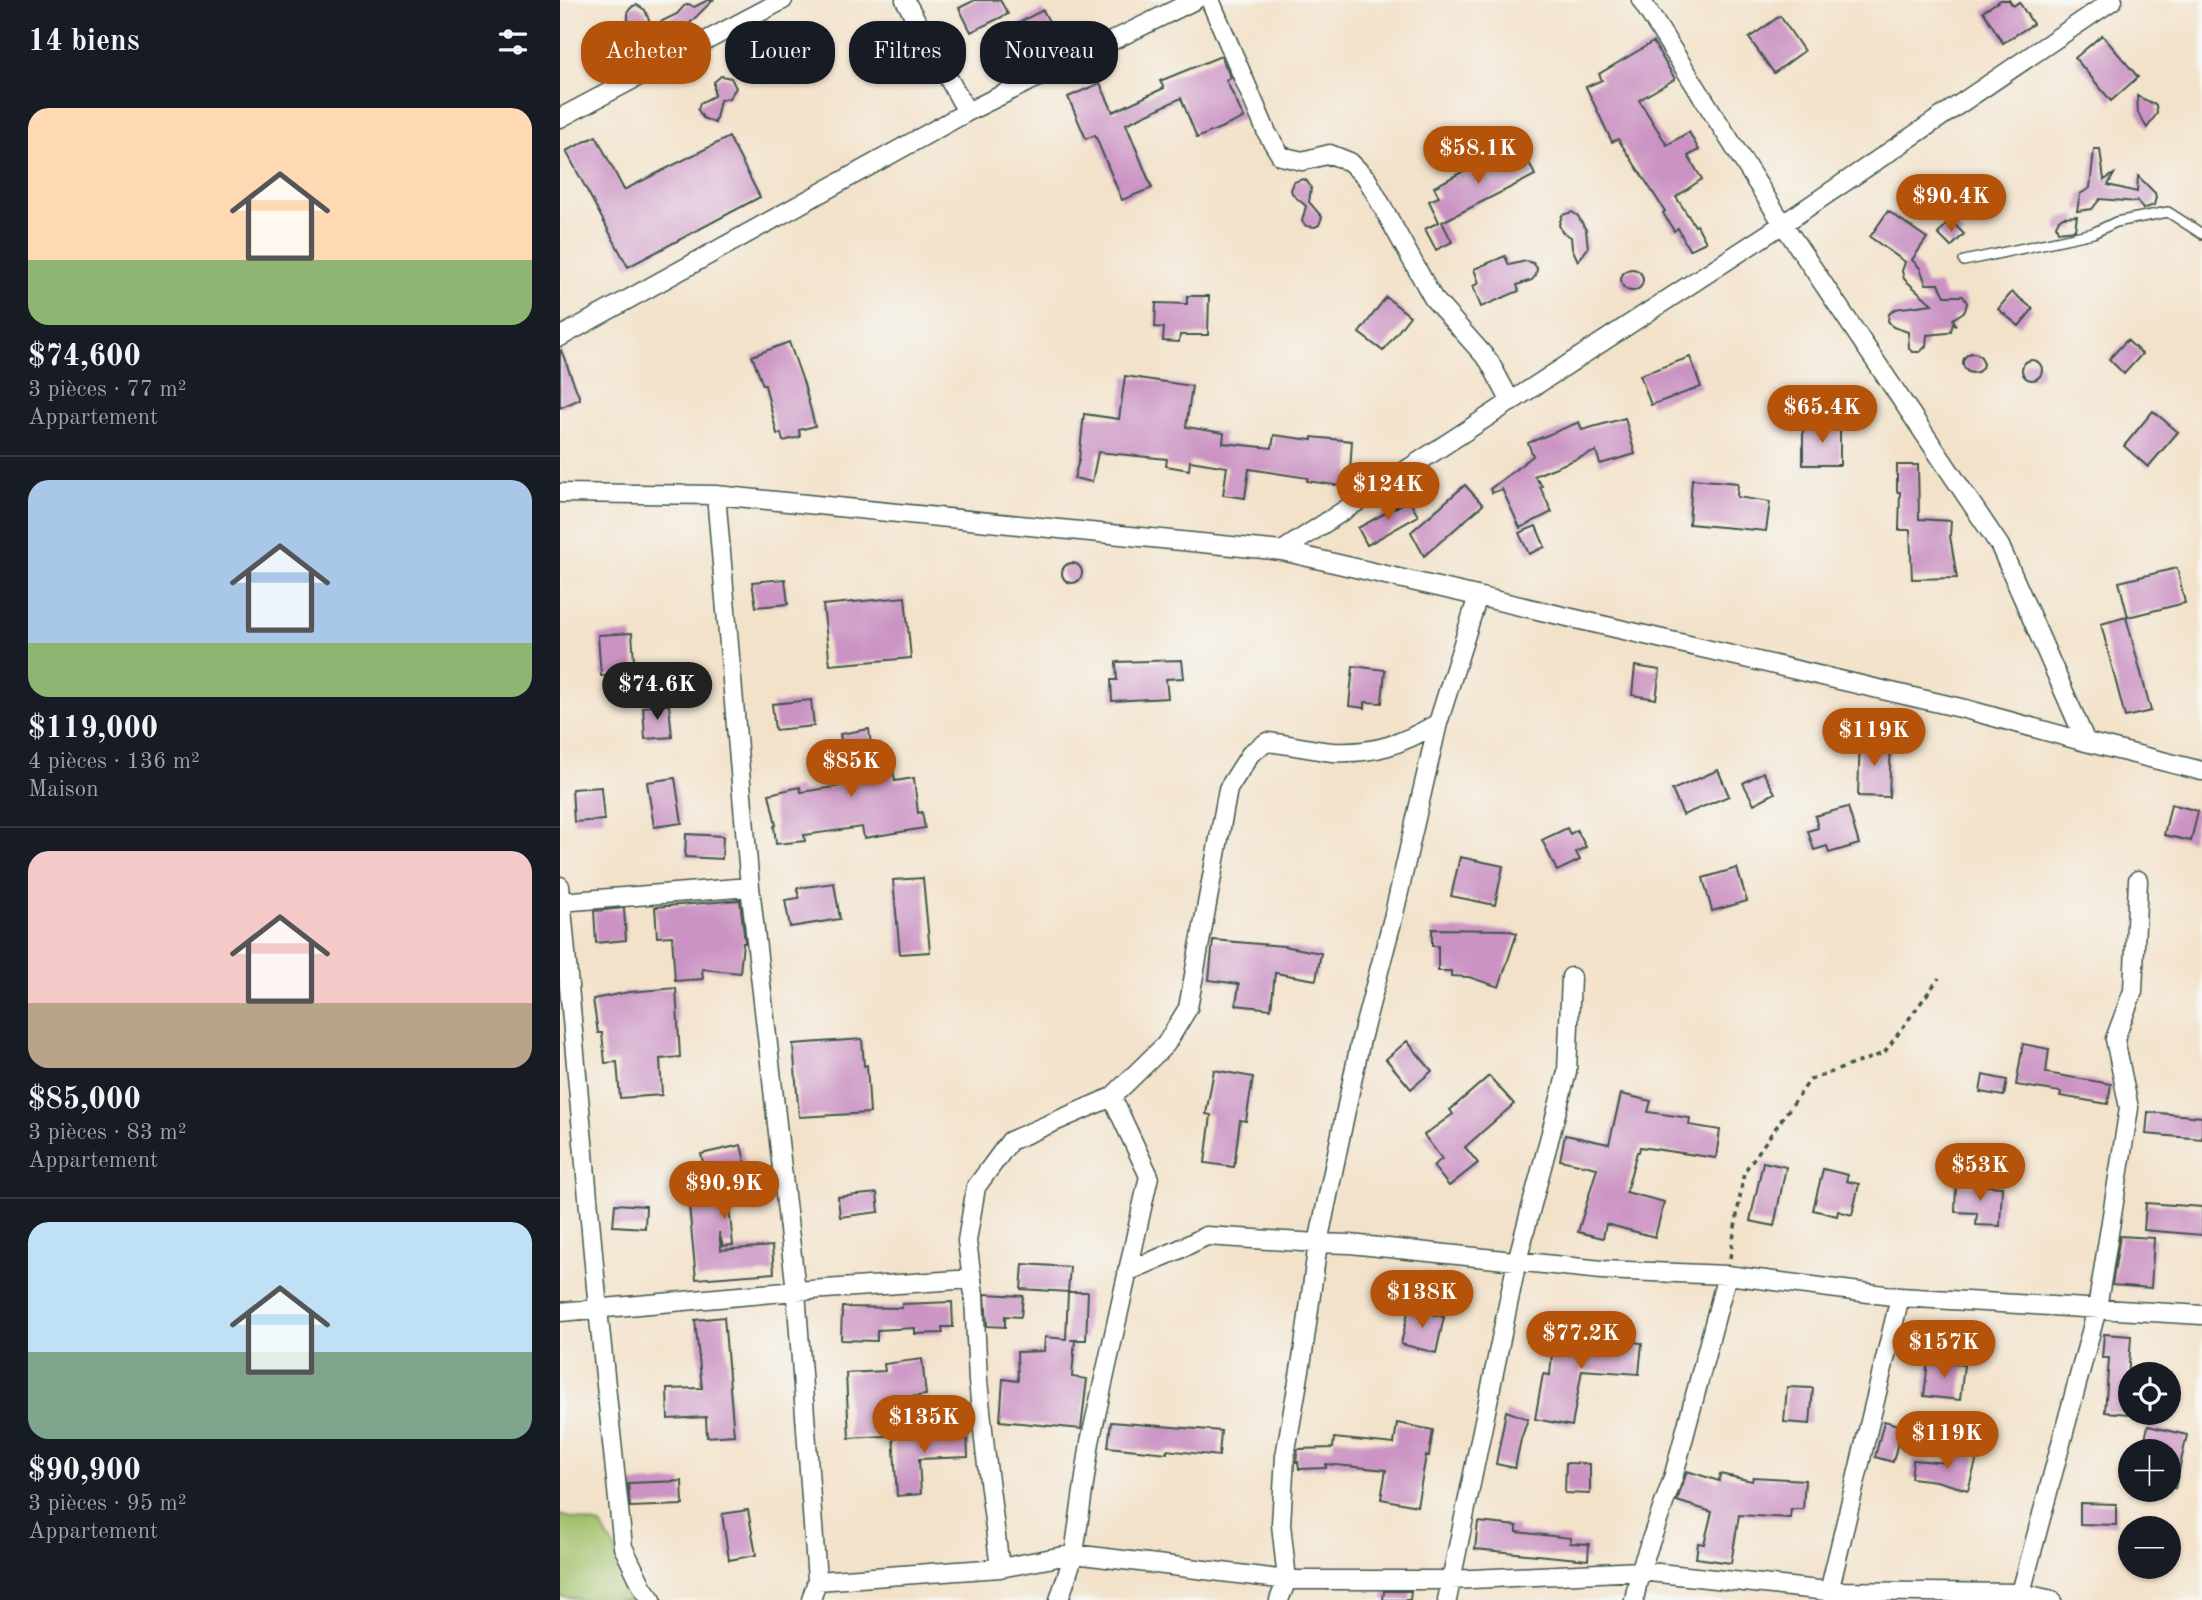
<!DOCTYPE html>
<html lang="fr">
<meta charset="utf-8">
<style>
:root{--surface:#171b24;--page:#20242c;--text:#f1f3f6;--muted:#9ea1a6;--line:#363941;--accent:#b45309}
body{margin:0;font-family:"Old Standard TT",serif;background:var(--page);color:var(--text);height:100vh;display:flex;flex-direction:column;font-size:26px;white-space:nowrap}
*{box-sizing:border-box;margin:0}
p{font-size:23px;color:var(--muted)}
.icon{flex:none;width:38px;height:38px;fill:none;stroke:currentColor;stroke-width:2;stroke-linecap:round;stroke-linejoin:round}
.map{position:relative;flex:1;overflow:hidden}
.details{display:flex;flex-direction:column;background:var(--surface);width:560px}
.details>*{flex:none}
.hud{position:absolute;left:21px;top:21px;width:665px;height:63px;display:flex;gap:14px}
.tools{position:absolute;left:1558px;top:1362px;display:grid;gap:14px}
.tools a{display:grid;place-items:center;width:63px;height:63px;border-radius:50%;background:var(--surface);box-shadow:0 2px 5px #0004;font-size:35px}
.price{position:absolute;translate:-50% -60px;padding:0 16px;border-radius:24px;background:var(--accent);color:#fff;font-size:23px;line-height:46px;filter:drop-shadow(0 2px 4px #0008)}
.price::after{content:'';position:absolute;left:50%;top:42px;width:21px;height:16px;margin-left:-10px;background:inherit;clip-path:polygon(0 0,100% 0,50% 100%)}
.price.on{background:#222;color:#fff}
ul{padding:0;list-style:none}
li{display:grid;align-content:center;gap:14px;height:371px;padding:0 28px}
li+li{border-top:2px solid var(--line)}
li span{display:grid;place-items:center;height:217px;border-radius:21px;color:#555}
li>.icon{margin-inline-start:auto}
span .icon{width:126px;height:126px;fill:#fffc;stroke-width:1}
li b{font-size:30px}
h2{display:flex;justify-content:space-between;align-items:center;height:84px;padding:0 28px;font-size:30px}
.pill{padding:0 24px;border-radius:28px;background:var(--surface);box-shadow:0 2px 5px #0004;font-size:24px;line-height:63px}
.pill.on{background:var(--accent);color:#fff}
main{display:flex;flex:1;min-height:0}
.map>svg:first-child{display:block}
.green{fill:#a2c069;stroke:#607e4e;stroke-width:2}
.building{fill:#cb93c3}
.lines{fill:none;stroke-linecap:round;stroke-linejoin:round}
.lane-casing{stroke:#3f564a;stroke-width:12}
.street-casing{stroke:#3f564a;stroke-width:21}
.path{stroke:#3f564a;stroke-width:3.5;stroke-dasharray:5 5;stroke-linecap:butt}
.lane{stroke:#fff;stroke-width:9}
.street{stroke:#fff;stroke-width:18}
</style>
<main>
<section class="details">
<h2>14 biens<svg class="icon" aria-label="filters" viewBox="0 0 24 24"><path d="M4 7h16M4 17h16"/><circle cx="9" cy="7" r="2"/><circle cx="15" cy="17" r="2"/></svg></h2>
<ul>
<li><span style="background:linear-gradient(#ffd9b3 70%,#8fb573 0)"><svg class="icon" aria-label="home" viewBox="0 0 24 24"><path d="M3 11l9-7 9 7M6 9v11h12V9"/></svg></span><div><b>$74,600</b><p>3 pièces · 77 m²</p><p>Appartement</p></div></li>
<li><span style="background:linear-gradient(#a9c7e8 75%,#8fb573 0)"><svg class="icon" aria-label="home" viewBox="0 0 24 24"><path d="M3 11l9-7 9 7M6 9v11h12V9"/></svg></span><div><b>$119,000</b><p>4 pièces · 136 m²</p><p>Maison</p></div></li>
<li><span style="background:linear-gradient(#f6c9c9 70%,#b9a48a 0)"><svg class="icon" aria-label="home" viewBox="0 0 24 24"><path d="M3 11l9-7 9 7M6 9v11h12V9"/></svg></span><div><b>$85,000</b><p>3 pièces · 83 m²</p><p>Appartement</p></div></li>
<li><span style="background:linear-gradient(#bfe0f5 60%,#7fa58c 0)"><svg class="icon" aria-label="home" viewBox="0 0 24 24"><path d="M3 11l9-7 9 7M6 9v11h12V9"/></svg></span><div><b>$90,900</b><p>3 pièces · 95 m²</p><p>Appartement</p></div></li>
</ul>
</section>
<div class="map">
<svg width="1642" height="1600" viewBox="0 0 1642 1600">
<rect width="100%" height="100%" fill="#f6f6f2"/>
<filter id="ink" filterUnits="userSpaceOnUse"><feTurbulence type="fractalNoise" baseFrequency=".0143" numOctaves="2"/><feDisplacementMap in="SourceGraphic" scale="14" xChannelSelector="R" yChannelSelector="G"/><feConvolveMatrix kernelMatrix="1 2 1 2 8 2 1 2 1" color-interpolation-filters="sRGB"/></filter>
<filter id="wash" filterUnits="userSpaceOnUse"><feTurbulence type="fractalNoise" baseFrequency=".00686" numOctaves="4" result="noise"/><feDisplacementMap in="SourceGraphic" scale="28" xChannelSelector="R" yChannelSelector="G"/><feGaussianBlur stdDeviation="1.57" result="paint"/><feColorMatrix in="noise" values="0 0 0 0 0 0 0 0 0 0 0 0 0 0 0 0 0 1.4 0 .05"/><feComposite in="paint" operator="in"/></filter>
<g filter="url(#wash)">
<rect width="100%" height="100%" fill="#f3e2ca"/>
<path class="green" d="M 0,1515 L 41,1525 L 83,1600 L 25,1600 L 0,1596 Z"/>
<g id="blocks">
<path class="building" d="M 148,0 L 153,0 L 102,51 L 95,46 L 101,37 L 96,24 L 117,14 L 124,6 L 129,4 L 134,7 Z
M 415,0 L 440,0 L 448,14 L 411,32 L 399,8 Z
M 1441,0 L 1449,0 L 1453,6 L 1459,2 L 1473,24 L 1443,43 L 1423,11 Z
M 77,5 L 85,10 L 90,23 L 76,25 L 68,21 L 68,11 L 73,6 Z
M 483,10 L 496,35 L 466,51 L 452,26 Z
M 1220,16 L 1244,51 L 1214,73 L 1189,38 Z
M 1542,35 L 1578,77 L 1551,101 L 1515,58 Z
M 1093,42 L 1115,79 L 1079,100 L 1107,145 L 1129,132 L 1139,150 L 1128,156 L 1142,179 L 1116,197 L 1135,226 L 1137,225 L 1146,242 L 1129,250 L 1118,228 L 1114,231 L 1103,213 L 1105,211 L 1058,139 L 1052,142 L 1026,87 L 1042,80 L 1039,74 Z
M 661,56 L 671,78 L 666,80 L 684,118 L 637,138 L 621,98 L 566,124 L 592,188 L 562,200 L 535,135 L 526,139 L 508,97 L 540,83 L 553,112 L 604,88 L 600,81 Z
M 161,76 L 171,78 L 176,88 L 169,98 L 160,100 L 155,123 L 143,118 L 138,110 L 140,103 L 154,96 L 154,82 Z
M 1577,96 L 1596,105 L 1597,113 L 1587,128 L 1578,113 Z
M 36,136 L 64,190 L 169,137 L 200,197 L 68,267 L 6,151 Z
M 958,139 L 975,175 L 882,222 L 892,242 L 876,250 L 865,229 L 879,222 L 869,201 L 879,197 L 874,187 L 928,158 L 925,154 Z
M 1534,149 L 1540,149 L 1544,180 L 1554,174 L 1548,185 L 1577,192 L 1578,176 L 1595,193 L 1596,197 L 1594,205 L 1583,209 L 1577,201 L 1577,202 L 1540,199 L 1532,209 L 1517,211 L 1520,194 L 1530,188 Z
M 743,179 L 747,181 L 751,188 L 749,202 L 762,217 L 759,225 L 755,227 L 746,226 L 742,221 L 746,206 L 733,195 L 731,190 L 734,182 Z
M 1328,211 L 1367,238 L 1352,260 L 1360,268 L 1366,284 L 1379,284 L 1385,296 L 1403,296 L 1407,303 L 1405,311 L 1393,319 L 1396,326 L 1393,323 L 1391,331 L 1387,333 L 1367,335 L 1366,346 L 1360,352 L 1352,352 L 1349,348 L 1348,332 L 1333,327 L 1328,321 L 1329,314 L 1335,309 L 1372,304 L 1344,279 L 1342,271 L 1345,262 L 1310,237 Z
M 1012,212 L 1018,216 L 1026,230 L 1028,248 L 1018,261 L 1012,248 L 1011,237 L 1002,232 L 999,225 L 1002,215 Z
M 1517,216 L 1515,230 L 1498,232 L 1496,225 L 1499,220 L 1503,217 Z
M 1390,220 L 1404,234 L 1391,247 L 1378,234 Z
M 945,256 L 949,265 L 966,261 L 973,263 L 977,268 L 976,275 L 972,280 L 957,285 L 959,291 L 921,307 L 913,286 L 919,283 L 914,269 Z
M1061 280a11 11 0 1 1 22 0a11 11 0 1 1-22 0Z
M 1452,292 L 1473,309 L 1459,326 L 1438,309 Z
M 627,296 L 649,296 L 648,335 L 620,335 L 619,342 L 603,341 L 604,328 L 595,327 L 596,303 L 627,304 Z
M 826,297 L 850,316 L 823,351 L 799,333 Z
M 1567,340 L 1582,354 L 1564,374 L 1549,359 Z
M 229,342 L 244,384 L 255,426 L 239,430 L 240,437 L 223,441 L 221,433 L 217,434 L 205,385 L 203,385 L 192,356 Z
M 1,350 L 20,399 L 0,408 L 0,351 Z
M1403 363a10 10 0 1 1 20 0a10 10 0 1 1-20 0Z
M 1130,357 L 1141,387 L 1091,405 L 1080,375 Z
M1462 370a10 10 0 1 1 20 0a10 10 0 1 1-20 0Z
M 565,376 L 632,386 L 626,427 L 664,433 L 663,443 L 712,448 L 714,435 L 752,440 L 752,437 L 792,441 L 789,487 L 747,481 L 748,478 L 689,469 L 685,498 L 663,495 L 667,467 L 630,461 L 629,470 L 606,466 L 607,459 L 538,452 L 532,482 L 514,478 L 519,460 L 524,414 L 559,419 Z
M 1593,411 L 1618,432 L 1588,467 L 1564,446 Z
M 1065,418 L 1075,454 L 1040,464 L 1036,451 L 974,476 L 982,486 L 980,487 L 992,512 L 960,528 L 942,489 L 932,493 L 930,489 L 973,456 L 968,443 L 1019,422 L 1022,430 Z
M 1243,425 L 1280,425 L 1280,465 L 1243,465 Z
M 1337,465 L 1358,465 L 1359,519 L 1391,521 L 1390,536 L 1397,578 L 1352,579 L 1350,530 L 1339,530 L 1340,492 L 1337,492 Z
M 1132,479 L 1178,483 L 1177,497 L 1210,502 L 1206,531 L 1129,524 Z
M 905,485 L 923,505 L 864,556 L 851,532 Z
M 849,500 L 858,516 L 807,545 L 798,528 Z
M 976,526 L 985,547 L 969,554 L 959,533 Z
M502 573a10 10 0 1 1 20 0a10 10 0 1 1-20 0Z
M 1617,568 L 1625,603 L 1568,617 L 1559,582 Z
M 225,579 L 228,604 L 196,607 L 192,582 Z
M 345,597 L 351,658 L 270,665 L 263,605 Z
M 1566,617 L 1591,711 L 1565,717 L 1541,624 Z
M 72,633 L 75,674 L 41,676 L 38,635 Z
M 622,660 L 624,678 L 606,679 L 608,698 L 552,701 L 551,680 L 557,680 L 556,662 Z
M 793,666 L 825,670 L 822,703 L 805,702 L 805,708 L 789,706 Z
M 1075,666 L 1100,670 L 1096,699 L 1072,695 Z
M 251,700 L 254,726 L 215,730 L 212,704 Z
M 109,705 L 112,737 L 85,739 L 83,707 Z
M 309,729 L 311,745 L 320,744 L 322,753 L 330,752 L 335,781 L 354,778 L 358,813 L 362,812 L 365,828 L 304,838 L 302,827 L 244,835 L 245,841 L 216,844 L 214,826 L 216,825 L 209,794 L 240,787 L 241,792 L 288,785 L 280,734 Z
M 1300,738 L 1331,740 L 1329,797 L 1298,796 Z
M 1158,770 L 1169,796 L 1123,815 L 1112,790 Z
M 1203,772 L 1215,793 L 1194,804 L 1183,783 Z
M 115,778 L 122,823 L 94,827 L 87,782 Z
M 41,787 L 44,820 L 14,822 L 12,789 Z
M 1611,804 L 1638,811 L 1631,841 L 1604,835 Z
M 1288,807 L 1299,844 L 1269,853 L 1267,846 L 1254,850 L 1248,831 L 1258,828 L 1255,816 Z
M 1007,828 L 1010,834 L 1017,830 L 1026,847 L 1016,852 L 1020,860 L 997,871 L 982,840 Z
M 126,834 L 163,836 L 162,859 L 125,857 Z
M 900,857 L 943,866 L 935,905 L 891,896 Z
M 1177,868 L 1187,901 L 1152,911 L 1143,878 Z
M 363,878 L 370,952 L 340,954 L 333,880 Z
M 274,883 L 280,919 L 230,927 L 225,900 L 239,898 L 237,888 Z
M 180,900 L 185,943 L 183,943 L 180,973 L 142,969 L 143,979 L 115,981 L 112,936 L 97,937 L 95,907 Z
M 64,908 L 66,940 L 36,943 L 34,911 Z
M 872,929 L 946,930 L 957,933 L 939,987 L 909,977 L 891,976 L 891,971 L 878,971 L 878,946 L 872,946 Z
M 653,940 L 724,946 L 761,953 L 756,980 L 715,973 L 711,1009 L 676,1005 L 679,984 L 649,980 Z
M 116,988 L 120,1057 L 100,1059 L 102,1095 L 60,1098 L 57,1062 L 45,1063 L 42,1033 L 38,1033 L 33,999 L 69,992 Z
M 302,1039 L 304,1066 L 307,1065 L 310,1113 L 239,1117 L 233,1044 Z
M 847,1041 L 872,1071 L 851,1089 L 826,1059 Z
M 1463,1044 L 1489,1049 L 1486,1073 L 1551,1084 L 1548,1104 L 1500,1096 L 1501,1092 L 1456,1085 Z
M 654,1070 L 693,1077 L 686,1121 L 680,1120 L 674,1167 L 645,1163 L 651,1115 L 646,1114 Z
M 1423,1075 L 1447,1080 L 1444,1096 L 1420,1092 Z
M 929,1076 L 954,1104 L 905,1147 L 918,1163 L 889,1186 L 873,1166 L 882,1159 L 864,1135 L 893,1114 L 890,1110 Z
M 1061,1094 L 1091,1101 L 1088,1112 L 1130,1118 L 1129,1125 L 1160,1130 L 1156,1158 L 1080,1147 L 1079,1152 L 1077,1152 L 1066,1192 L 1104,1202 L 1095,1237 L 1046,1224 L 1043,1238 L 1018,1232 L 1037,1168 L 1000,1160 L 1005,1135 L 1049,1144 Z
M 1588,1112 L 1642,1117 L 1642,1139 L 1586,1134 Z
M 181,1145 L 192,1191 L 168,1196 L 173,1245 L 163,1246 L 159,1232 L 161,1250 L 212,1246 L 214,1273 L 136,1279 L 129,1205 L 153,1203 L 141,1154 Z
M 1386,1149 L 1410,1155 L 1404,1180 L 1380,1174 Z
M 1203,1162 L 1226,1167 L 1214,1226 L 1190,1221 Z
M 1263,1169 L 1288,1175 L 1286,1181 L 1299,1184 L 1292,1215 L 1278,1211 L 1277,1216 L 1253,1210 Z
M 1396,1184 L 1442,1187 L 1440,1226 L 1416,1225 L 1417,1213 L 1395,1212 Z
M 317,1193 L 319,1212 L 280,1217 L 278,1197 Z
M 1586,1203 L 1642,1207 L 1642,1235 L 1584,1230 Z
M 55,1204 L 86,1206 L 85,1228 L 53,1226 Z
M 1560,1236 L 1594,1238 L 1591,1288 L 1552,1285 Z
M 463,1264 L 510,1267 L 508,1292 L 461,1289 Z
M 508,1292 L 528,1292 L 526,1340 L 510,1340 L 515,1340 L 512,1377 L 527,1379 L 521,1429 L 440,1421 L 443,1379 L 458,1381 L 457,1352 L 484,1351 L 485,1337 L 506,1339 Z
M 425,1294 L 463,1296 L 461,1317 L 445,1316 L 445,1327 L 427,1326 Z
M 392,1302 L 393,1327 L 382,1327 L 383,1333 L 355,1334 L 355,1328 L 317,1330 L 317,1341 L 281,1340 L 282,1307 L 342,1308 L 342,1304 Z
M 849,1308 L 884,1317 L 876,1353 L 841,1344 Z
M 164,1317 L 174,1435 L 147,1437 L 146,1417 L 108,1419 L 107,1389 L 142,1388 L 135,1320 Z
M 994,1332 L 1082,1343 L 1079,1374 L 1022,1370 L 1012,1426 L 975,1419 L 983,1374 L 990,1375 Z
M 1544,1334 L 1571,1336 L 1568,1380 L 1570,1380 L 1570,1414 L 1545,1412 L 1549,1358 L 1542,1358 Z
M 362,1359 L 366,1395 L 323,1400 L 325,1436 L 289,1438 L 286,1373 L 325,1371 L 324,1364 Z
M 1368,1361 L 1404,1365 L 1400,1400 L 1364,1396 Z
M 1227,1387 L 1253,1388 L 1250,1424 L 1224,1422 Z
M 946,1411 L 968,1419 L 961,1439 L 955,1468 L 936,1464 Z
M 1324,1421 L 1342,1426 L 1333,1462 L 1315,1457 Z
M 551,1422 L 661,1431 L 659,1456 L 607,1450 L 607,1453 L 548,1447 Z
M 837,1423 L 873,1430 L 869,1456 L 866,1456 L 857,1506 L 821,1499 L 826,1470 L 766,1464 L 766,1468 L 739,1469 L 738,1462 L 736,1462 L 738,1449 L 773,1448 L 774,1438 L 834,1444 Z
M 1588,1426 L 1627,1435 L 1615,1488 L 1608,1488 L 1608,1451 L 1582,1451 Z
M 407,1431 L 408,1457 L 359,1459 L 361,1494 L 337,1496 L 333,1434 Z
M 1392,1451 L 1417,1458 L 1408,1490 L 1376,1481 L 1351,1478 L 1353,1460 L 1389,1463 Z
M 1006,1463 L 1030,1464 L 1030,1494 L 1005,1493 Z
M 1127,1471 L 1159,1481 L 1160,1474 L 1192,1481 L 1193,1477 L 1245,1480 L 1243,1509 L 1231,1509 L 1230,1518 L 1179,1515 L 1171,1563 L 1136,1558 L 1138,1543 L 1144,1544 L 1152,1512 L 1117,1501 Z
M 122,1481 L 123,1505 L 70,1507 L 68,1483 Z
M 1520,1503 L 1556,1504 L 1556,1525 L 1520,1524 Z
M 188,1510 L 196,1555 L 169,1560 L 162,1514 Z
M 918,1522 L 957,1526 L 957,1532 L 1011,1538 L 1010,1543 L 1029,1544 L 1028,1560 L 915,1549 Z
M 824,1591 L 851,1591 L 850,1600 L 823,1600 Z"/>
</g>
</g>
<g filter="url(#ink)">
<use href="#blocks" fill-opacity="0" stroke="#3f564a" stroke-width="2"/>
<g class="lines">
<g class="lane-casing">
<path id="lane" d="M 1404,261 L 1533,233 L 1556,222 L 1608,212 L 1642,234"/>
</g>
<g class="street-casing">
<path id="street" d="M 345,0 L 407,112
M 650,0 L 707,133 L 721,156 L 742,161 L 770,154 L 790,162 L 807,179 L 873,298 L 929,361 L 951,402
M 1081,0 L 1223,224 L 1440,546 L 1526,742 L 1642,771
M 0,118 L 223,0
M 0,337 L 407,112 L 635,0
M 0,493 L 156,495 L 722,551 L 1223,224 L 1553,0
M 156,495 L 190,887 L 236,1291 L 257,1581 L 251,1600
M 722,551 L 1405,709 L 1526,742
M 0,886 L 38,1309 L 63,1547 L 83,1588 L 92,1600
M 0,902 L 190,887
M 567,1272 L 618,1250 L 646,1236 L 758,1243 L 801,1039 L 833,918 L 878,723
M 0,1312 L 236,1291 L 412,1279
M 440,1568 L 425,1449 L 418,1381 L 414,1295 L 407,1241 L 416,1187 L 450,1141 L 552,1097 L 606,1044 L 628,1008 L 668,789 L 691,753 L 707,742 C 729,744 751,750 773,752 C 815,754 842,744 878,723 L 918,596
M 257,1581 L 440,1568 L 514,1554 L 727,1580 L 891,1580 L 1080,1571 L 1268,1591 L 1461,1593 L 1492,1600
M 499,1600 L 514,1554 L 530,1442 L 589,1176 L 552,1097
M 719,1600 L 727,1580 L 721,1524 L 725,1456 L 743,1353 L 758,1243 L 790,1244 L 1042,1270 L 1167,1275 L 1340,1297 L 1642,1315
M 887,1600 L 957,1261 L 1007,1072 L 1011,977
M 1074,1600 L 1080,1571 L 1113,1478 L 1167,1275
M 1267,1600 L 1340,1297
M 1459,1600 L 1537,1309 L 1569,1108 L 1555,1039 L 1573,991 L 1578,880"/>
</g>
<path class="path" d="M 1170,1258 L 1184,1172 L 1250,1080 L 1324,1053 L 1379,978"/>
<use href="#lane" class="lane"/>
<use href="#street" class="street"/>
</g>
</g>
</svg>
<div class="tools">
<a><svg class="icon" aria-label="locate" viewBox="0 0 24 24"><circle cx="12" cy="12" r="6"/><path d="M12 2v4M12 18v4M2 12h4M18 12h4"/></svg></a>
<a>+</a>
<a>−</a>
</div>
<b class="price" style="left:918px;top:186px">$58.1K</b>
<b class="price" style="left:1391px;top:234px">$90.4K</b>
<b class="price" style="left:1262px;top:445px">$65.4K</b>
<b class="price" style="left:828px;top:522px">$124K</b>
<b class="price on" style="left:97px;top:722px">$74.6K</b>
<b class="price" style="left:1314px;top:768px">$119K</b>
<b class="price" style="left:291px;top:799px">$85K</b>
<b class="price" style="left:1420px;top:1203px">$53K</b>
<b class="price" style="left:164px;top:1221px">$90.9K</b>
<b class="price" style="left:862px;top:1330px">$138K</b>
<b class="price" style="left:1021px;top:1371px">$77.2K</b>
<b class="price" style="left:1384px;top:1380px">$157K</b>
<b class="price" style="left:364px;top:1455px">$135K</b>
<b class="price" style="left:1387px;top:1471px">$119K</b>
<div class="hud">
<a class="pill on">Acheter</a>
<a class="pill">Louer</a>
<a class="pill">Filtres</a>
<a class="pill">Nouveau</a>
</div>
</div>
</main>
